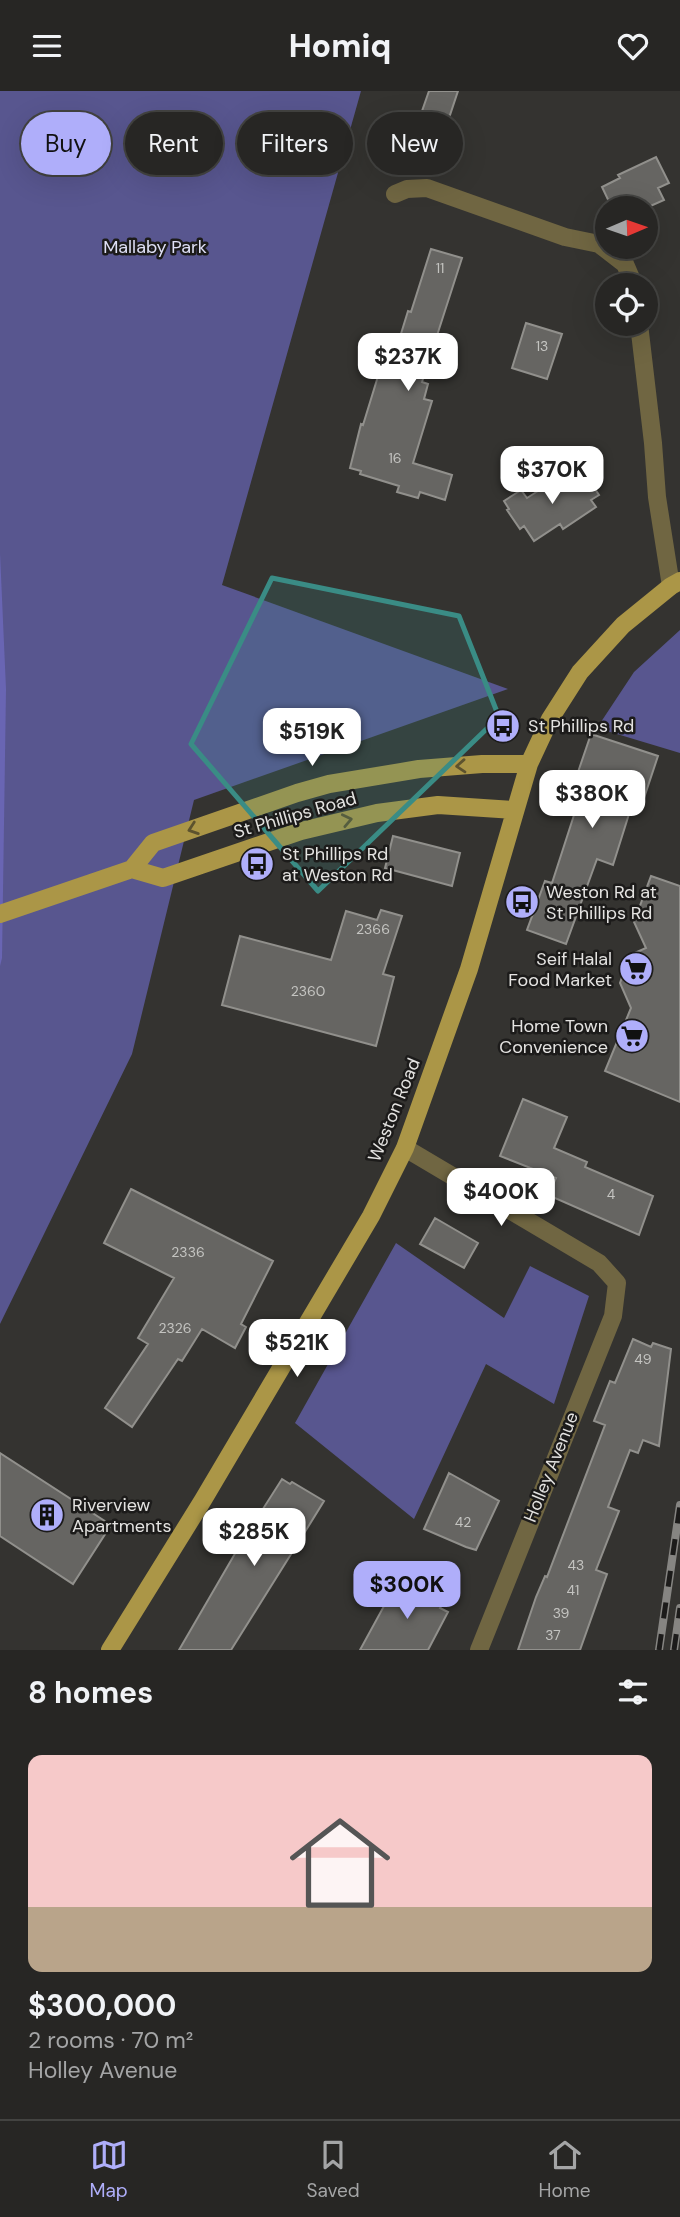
<!DOCTYPE html>
<meta charset="utf-8">
<style>
:root{--surface:#272624;--page:#333231;--text:#f1f3f6;--muted:#a4a5a6;--line:#434341;--accent:#afaefa}
body{margin:0;font-family:"DM Sans",sans-serif;background:var(--page);color:var(--text);height:100vh;display:flex;flex-direction:column;font-size:26px;white-space:nowrap}
*{box-sizing:border-box;margin:0}
p{font-size:23px;color:var(--muted)}
.icon{flex:none;width:38px;height:38px;fill:none;stroke:currentColor;stroke-width:2;stroke-linecap:round;stroke-linejoin:round}
.map{position:relative;height:1559px;overflow:hidden}
.side{display:flex;flex-direction:column;background:var(--surface);flex:1}
.side>*{flex:none}
.top-card{position:absolute;left:21px;top:21px;width:639px;height:63px;display:flex;gap:14px}
.needle{width:46px;rotate:88deg}
.tools{position:absolute;left:595px;top:105px;display:grid;gap:14px}
.tools a{display:grid;place-items:center;width:63px;height:63px;border-radius:50%;background:var(--surface);box-shadow:0 7px 28px #0002,0 0 0 2px var(--line);font-size:35px}
.price{position:absolute;translate:-50% -60px;padding:0 16px;border-radius:14px;background:#fff;color:#222;font-size:23px;line-height:46px;filter:drop-shadow(0 2px 4px #0008)}
.price::after{content:'';position:absolute;left:50%;top:42px;width:21px;height:16px;margin-left:-10px;background:inherit;clip-path:polygon(0 0,100% 0,50% 100%)}
.price.active{background:var(--accent);color:#111}
ul{padding:0;list-style:none}
li{display:grid;align-content:center;gap:14px;height:371px;padding:0 28px}
li span{display:grid;place-items:center;height:217px;border-radius:14px;color:#555}
li>.icon{margin-inline-start:auto}
span .icon{width:126px;height:126px;fill:#fffc;stroke-width:1}
li b{font-size:30px}
h2{display:flex;justify-content:space-between;align-items:center;height:84px;padding:0 28px;font-size:30px}
.chip{padding:0 24px;border-radius:32px;background:var(--surface);box-shadow:0 7px 28px #0002,0 0 0 2px var(--line);font-size:24px;line-height:63px}
.chip.active{background:var(--accent);color:#111}
header{display:flex;justify-content:space-between;align-items:center;height:91px;padding:0 28px;background:var(--surface);font-size:32px;font-weight:800}
.tab-bar{display:flex;justify-content:space-around;align-items:center;height:98px;border-top:2px solid var(--line);background:var(--surface);font-size:19px;color:var(--muted)}
.tab-bar a{display:grid;justify-items:center;gap:4px}
.tab-bar .active{color:var(--accent)}
.map>svg:first-child{display:block}
.green{fill:#58568f}
.water{fill:#6965b3}
.building{fill:#666562;stroke:#91908c;stroke-width:2}
.lines{fill:none;stroke-linecap:round;stroke-linejoin:round}
.minor{stroke:#706642;stroke-width:18}
.major{stroke:#ab9647;stroke-width:18}
.rail-casing{stroke:#868582;stroke-width:8}
.rail{stroke:#1c1b1a;stroke-width:5;stroke-dasharray:16;stroke-linecap:butt}
.oneway{stroke:#5c522e}
.marked{fill:#3a8c85;fill-opacity:0.2;stroke:#3a8c85;stroke-width:5;stroke-linejoin:round}
.labels{text-anchor:middle;dominant-baseline:central;stroke-width:5;stroke-linejoin:round;paint-order:stroke}
.number-label{font-size:14px;fill:#c4c4c1}
.park-label{font-size:18px;fill:#dfe0f6;stroke:#1c1b1a}
.poi-label{font-size:18px;fill:#e4e3e1;stroke:#1c1b1a;text-anchor:start}
.street-label{font-size:18px;fill:#e4e3e1;stroke:#1c1b1a}
</style>
<header><svg class="icon" aria-label="menu" viewBox="0 0 24 24"><path d="M4 6h16M4 12h16M4 18h16"/></svg>Homiq<svg class="icon" aria-label="heart" viewBox="0 0 24 24"><path d="M12 20l-8-8c-3-5 5-10 8-4 3-6 11-1 8 4z"/></svg></header>
<div class="map">
<svg width="680" height="1559" viewBox="0 0 680 1559">
<rect width="100%" height="100%" fill="#343330"/>
<path class="green" d="M 0,0 L 361,0 L 222,494 L 508,598 L 194,709 L 132,963 L 0,1233 Z
M 680,539 L 680,662 L 597,637 L 634,581 Z
M 396,1152 L 504,1227 L 530,1175 L 589,1205 L 554,1313 L 486,1273 L 414,1428 L 295,1332 Z"/>
<path class="water" d="M 0,462 L 6,598 L 2,867 L 0,875 Z"/>
<path class="building" d="M 429,0 L 458,0 L 449,27 L 447,26 L 445,32 L 421,23 Z
M 656,66 L 669,92 L 658,97 L 664,109 L 646,117 L 612,117 L 602,96 L 620,87 L 618,84 Z
M 431,158 L 462,167 L 422,291 L 428,293 L 424,308 L 432,310 L 413,372 L 452,384 L 445,409 L 420,401 L 418,407 L 397,401 L 399,395 L 360,383 L 361,380 L 350,377 L 361,333 L 363,334 L 379,282 L 388,285 L 408,220 L 411,221 Z
M 526,232 L 562,243 L 547,288 L 512,277 Z
M 563,384 L 571,396 L 586,385 L 599,404 L 591,409 L 596,416 L 563,438 L 560,433 L 534,450 L 524,435 L 520,438 L 507,419 L 509,418 L 504,410 L 521,399 L 527,407 Z
M 591,643 L 658,665 L 644,707 L 635,704 L 613,774 L 597,768 L 566,853 L 527,839 L 545,790 L 552,792 L 586,687 L 577,684 Z
M 393,745 L 460,762 L 452,795 L 385,777 Z
M 651,785 L 680,795 L 680,1011 L 605,980 L 631,917 L 620,892 L 630,864 L 646,857 L 634,831 Z
M 381,819 L 402,825 L 383,883 L 394,886 L 376,955 L 222,914 L 240,845 L 331,869 L 346,820 L 377,829 Z
M 523,1008 L 567,1026 L 554,1057 L 587,1071 L 585,1076 L 653,1105 L 639,1144 L 548,1104 L 556,1087 L 500,1065 Z
M 131,1098 L 273,1170 L 241,1233 L 246,1236 L 235,1257 L 202,1238 L 182,1270 L 178,1268 L 132,1336 L 105,1317 L 148,1253 L 138,1247 L 174,1187 L 104,1152 Z
M 435,1127 L 478,1152 L 464,1177 L 420,1153 Z
M 633,1248 L 651,1256 L 653,1252 L 671,1258 L 659,1355 L 643,1349 L 638,1362 L 630,1359 L 608,1416 L 619,1420 L 596,1479 L 607,1483 L 580,1559 L 518,1559 L 536,1506 L 545,1485 L 547,1486 L 605,1334 L 594,1330 L 610,1290 L 615,1292 Z
M 0,1362 L 111,1434 L 73,1493 L 0,1445 Z
M 449,1382 L 499,1410 L 476,1459 L 466,1456 L 424,1438 Z
M 282,1388 L 290,1393 L 292,1391 L 324,1410 L 308,1436 L 231,1559 L 179,1559 L 240,1454 Z
M 405,1490 L 443,1511 L 440,1517 L 448,1521 L 428,1559 L 360,1559 L 396,1493 L 402,1496 Z"/>
<g class="lines">
<path class="minor" d="M 395,103 L 407,98 L 427,97 L 565,146 L 599,153 L 625,173 L 634,194
M 639,233 L 653,352 L 657,406 L 671,495
M 405,1057 L 599,1172 L 617,1192 L 613,1225 L 479,1559"/>
<path class="major" d="M 132,778 L 163,787 L 301,740 L 377,722 L 438,714 L 515,719
M 0,823 L 132,778 L 153,752 L 297,702 L 329,693 L 419,678 L 482,673 L 529,673
M 110,1559 L 203,1409 L 371,1125 L 405,1057 L 469,878 L 529,673 L 550,628 L 580,581 L 623,534 L 671,495 L 680,490"/>
<g class="rail-casing">
<path id="rail" d="M 659,1559 L 680,1414
M 674,1559 L 680,1517"/>
</g>
<use href="#rail" class="rail"/>
</g>
<defs><path id="oneway-chevron" d="M-2-3.5L2.5 0L-2 3.5" fill="none" stroke-width="1.6" stroke-linecap="round" stroke-linejoin="round" transform="scale(1.75)"/></defs>
<g class="oneway">
<use href="#oneway-chevron" transform="translate(461 675) rotate(176)"/>
<use href="#oneway-chevron" transform="translate(347 729) rotate(-12)"/>
<use href="#oneway-chevron" transform="translate(193 738) rotate(161)"/>
</g>
<path class="marked" d="M 272,487 L 459,525 L 499,626 L 318,800 L 191,653 Z"/>
<defs>
<g id="bus-disc" transform="scale(1.75)"><circle r="9.5" fill="#afaefa" stroke="#1c1b1a"/><path d="M-5-6H5V4H4V6H2V4H-2V6H-4V4H-5ZM-3.5-4V0h7V-4ZM-3.5 1.2v1.5H-2V1.2ZM2 1.2v1.5H3.5V1.2Z" fill="#111"/></g>
<g id="supermarket-disc" transform="scale(1.75)"><circle r="9.5" fill="#afaefa" stroke="#1c1b1a"/><path d="M-6-5.5h2.5l.6 2H6L4.5 2H-2.5L-4.4-4H-6ZM-1.5 3.2a1.3 1.3 0 1 0 .1 0ZM3 3.2a1.3 1.3 0 1 0 .1 0Z" fill="#111"/></g>
<g id="building-disc" transform="scale(1.75)"><circle r="9.5" fill="#afaefa" stroke="#1c1b1a"/><path d="M-4-6H4V6H1V3H-1V6H-4ZM-2.5-4.3h1.7v1.8h-1.7ZM.8-4.3h1.7v1.8H.8ZM-2.5-1h1.7V.8h-1.7ZM.8-1h1.7V.8H.8Z" fill="#111"/></g>
</defs>
<g fill-rule="evenodd">
<use href="#bus-disc" x="503" y="635"/>
<use href="#bus-disc" x="257" y="773"/>
<use href="#bus-disc" x="522" y="811"/>
<use href="#supermarket-disc" x="636" y="878"/>
<use href="#supermarket-disc" x="632" y="945"/>
<use href="#building-disc" x="47" y="1424"/>
</g>
<g class="labels">
<g class="number-label">
<text x="440" y="177">11</text>
<text x="542" y="255">13</text>
<text x="395" y="367">16</text>
<text x="373" y="838">2366</text>
<text x="308" y="900">2360</text>
<text x="611" y="1103">4</text>
<text x="188" y="1161">2336</text>
<text x="175" y="1237">2326</text>
<text x="643" y="1268">49</text>
<text x="463" y="1431">42</text>
<text x="576" y="1474">43</text>
<text x="573" y="1499">41</text>
<text x="561" y="1522">39</text>
<text x="553" y="1544">37</text>
</g>
<g class="park-label">
<text x="155" y="156">Mallaby Park</text>
</g>
<g class="poi-label">
<text x="528" y="635">St Phillips Rd</text>
<text x="282" y="763">St Phillips Rd<tspan x="282" dy="21">at Weston Rd</tspan></text>
<text x="546" y="801">Weston Rd at<tspan x="546" dy="21">St Phillips Rd</tspan></text>
<text x="612" y="868" text-anchor="end">Seif Halal<tspan x="612" dy="21">Food Market</tspan></text>
<text x="608" y="935" text-anchor="end">Home Town<tspan x="608" dy="21">Convenience</tspan></text>
<text x="72" y="1414">Riverview<tspan x="72" dy="21">Apartments</tspan></text>
</g>
<g class="street-label">
<text transform="translate(295 724) rotate(-16)">St Phillips Road</text>
<text transform="translate(394 1019) rotate(-68)">Weston Road</text>
<text transform="translate(551 1376) rotate(-68)">Holley Avenue</text>
</g>
</g>
</svg>
<div class="tools">
<a><svg class="needle" viewBox="-14 -14 28 28"><path d="M0-13l5 13h-10z" fill="#e53935"/><path d="M0 13l5-13h-10z" fill="#a4a5a6"/></svg></a>
<a><svg class="icon" aria-label="locate" viewBox="0 0 24 24"><circle cx="12" cy="12" r="6"/><path d="M12 2v4M12 18v4M2 12h4M18 12h4"/></svg></a>
</div>
<b class="price" style="left:408px;top:302px">$237K</b>
<b class="price" style="left:552px;top:415px">$370K</b>
<b class="price" style="left:312px;top:677px">$519K</b>
<b class="price" style="left:592px;top:739px">$380K</b>
<b class="price" style="left:501px;top:1137px">$400K</b>
<b class="price" style="left:297px;top:1288px">$521K</b>
<b class="price" style="left:254px;top:1477px">$285K</b>
<b class="price active" style="left:407px;top:1530px">$300K</b>
<div class="top-card">
<a class="chip active">Buy</a>
<a class="chip">Rent</a>
<a class="chip">Filters</a>
<a class="chip">New</a>
</div>
</div>
<section class="side">
<h2>8 homes<svg class="icon" aria-label="filters" viewBox="0 0 24 24"><path d="M4 7h16M4 17h16"/><circle cx="9" cy="7" r="2"/><circle cx="15" cy="17" r="2"/></svg></h2>
<ul>
<li><span style="background:linear-gradient(#f6c9c9 70%,#b9a48a 0)"><svg class="icon" aria-label="home" viewBox="0 0 24 24"><path d="M3 11l9-7 9 7M6 9v11h12V9"/></svg></span><div><b>$300,000</b><p>2 rooms · 70 m²</p><p>Holley Avenue</p></div></li>
</ul>
</section>
<nav class="tab-bar">
<a class="active"><svg class="icon" aria-label="map" viewBox="0 0 24 24"><path d="M3 6l6-2 6 2 6-2v14l-6 2-6-2-6 2zM9 4v14M15 6v14"/></svg>Map</a>
<a><svg class="icon" aria-label="saved" viewBox="0 0 24 24"><path d="M7 4h10v16l-5-4-5 4z"/></svg>Saved</a>
<a><svg class="icon" aria-label="home" viewBox="0 0 24 24"><path d="M3 11l9-7 9 7M6 9v11h12V9"/></svg>Home</a>
</nav>
